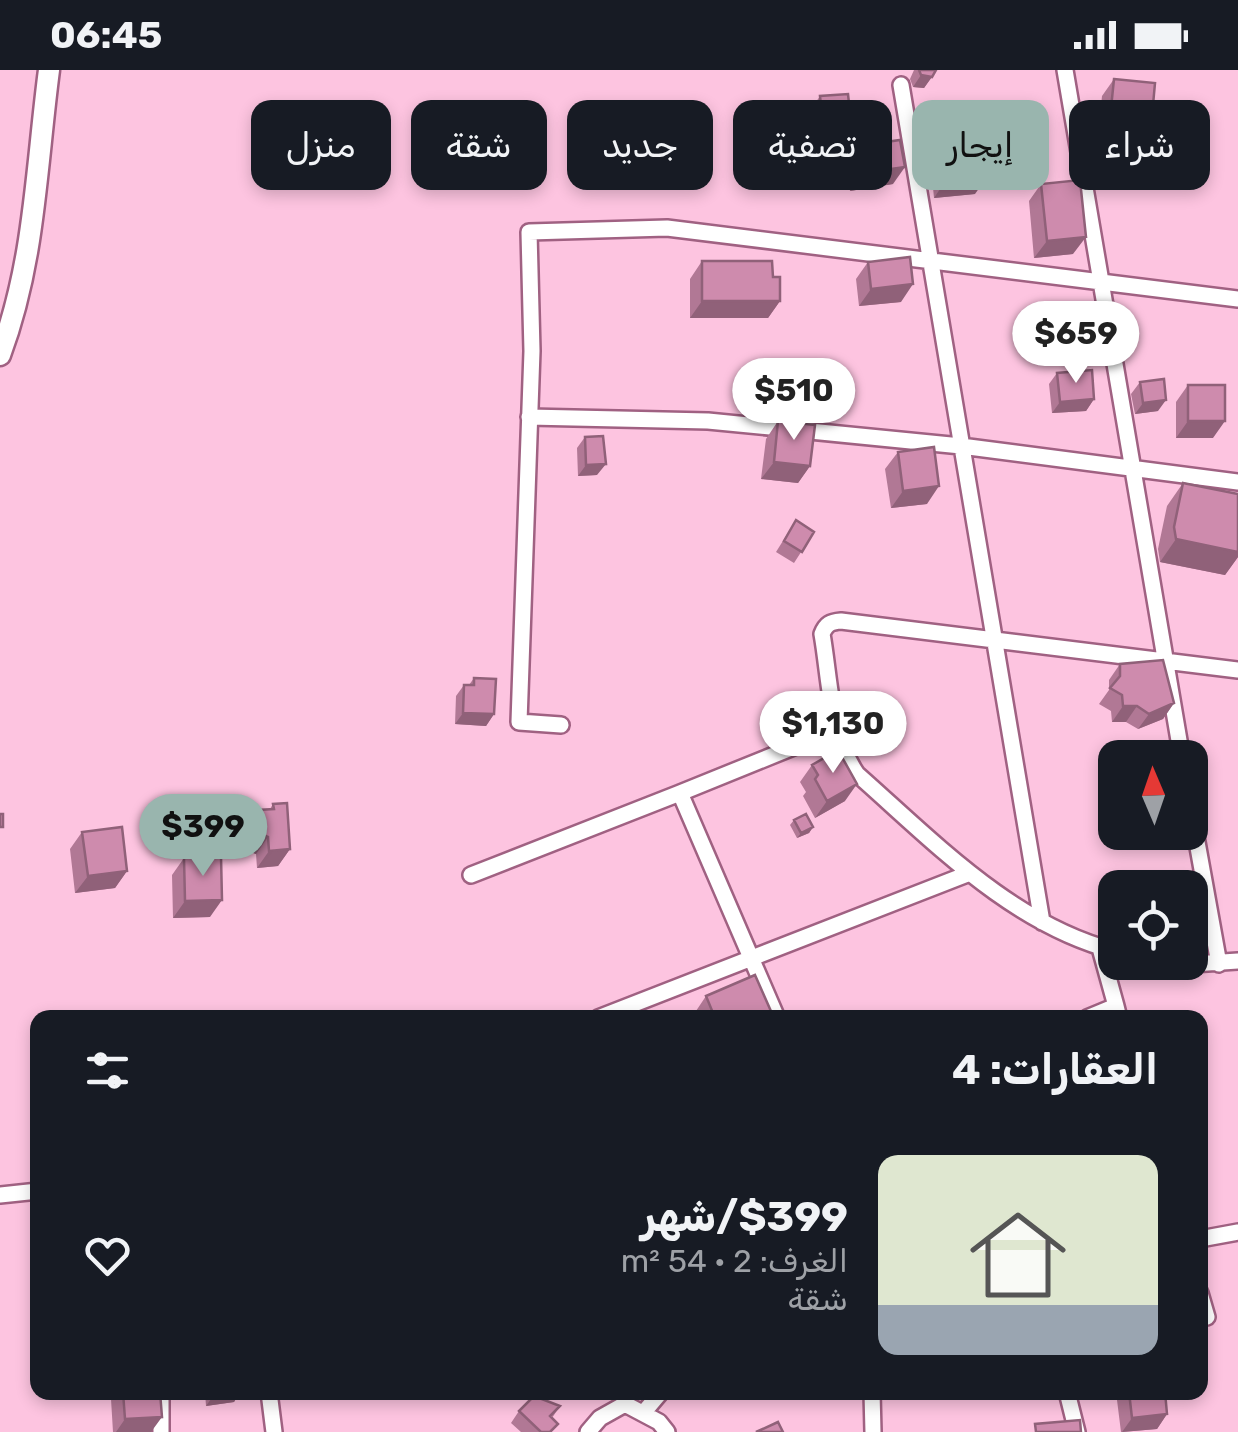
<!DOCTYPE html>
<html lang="ar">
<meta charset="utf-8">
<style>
:root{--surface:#171b24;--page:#242831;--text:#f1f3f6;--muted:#9ea1a6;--accent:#99b5ae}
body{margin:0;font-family:Rubik,"Noto Sans Arabic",sans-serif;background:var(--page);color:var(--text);direction:rtl;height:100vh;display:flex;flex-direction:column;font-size:38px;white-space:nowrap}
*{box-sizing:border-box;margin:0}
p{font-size:32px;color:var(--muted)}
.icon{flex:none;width:55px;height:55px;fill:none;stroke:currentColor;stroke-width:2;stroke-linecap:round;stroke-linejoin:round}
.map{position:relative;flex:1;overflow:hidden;direction:ltr}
.details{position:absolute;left:30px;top:940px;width:1178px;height:390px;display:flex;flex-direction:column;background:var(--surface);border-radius:20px;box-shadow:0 5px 15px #0003;direction:rtl}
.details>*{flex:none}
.guide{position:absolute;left:30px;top:30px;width:1180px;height:90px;direction:rtl;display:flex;gap:20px}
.needle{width:65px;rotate:358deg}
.controls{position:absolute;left:1098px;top:670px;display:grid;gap:20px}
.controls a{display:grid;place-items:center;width:110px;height:110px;border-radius:20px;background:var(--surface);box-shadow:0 5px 15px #0003;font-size:50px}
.price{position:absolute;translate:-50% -85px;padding:0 22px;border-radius:35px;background:#fff;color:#222;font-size:32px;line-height:65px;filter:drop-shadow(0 2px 5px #0008)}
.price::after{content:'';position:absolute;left:50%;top:60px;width:30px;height:22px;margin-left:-15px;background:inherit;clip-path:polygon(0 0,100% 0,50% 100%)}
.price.current{background:var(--accent);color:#111}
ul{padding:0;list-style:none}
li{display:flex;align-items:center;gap:30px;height:250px;padding:0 50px}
li span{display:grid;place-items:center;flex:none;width:280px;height:200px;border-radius:20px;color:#555}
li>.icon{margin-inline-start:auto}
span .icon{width:120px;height:120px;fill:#fffc;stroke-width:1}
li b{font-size:42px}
h2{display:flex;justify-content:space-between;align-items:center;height:120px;padding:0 50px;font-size:42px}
.pill{padding:0 35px;border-radius:20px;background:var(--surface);box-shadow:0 5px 15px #0003;font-size:35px;line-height:90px}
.pill.current{background:var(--accent);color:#111}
.status{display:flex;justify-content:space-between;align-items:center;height:70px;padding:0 50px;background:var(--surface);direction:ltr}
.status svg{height:28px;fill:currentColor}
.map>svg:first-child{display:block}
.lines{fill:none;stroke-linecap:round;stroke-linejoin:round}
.street-casing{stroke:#a06182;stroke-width:20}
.secondary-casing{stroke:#a06182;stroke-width:25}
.street{stroke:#fff;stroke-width:15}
.secondary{stroke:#fff;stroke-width:20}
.wall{fill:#b17895}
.shaded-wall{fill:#906179}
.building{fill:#ce8bad;stroke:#906179;stroke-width:2.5}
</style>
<div class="status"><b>06:45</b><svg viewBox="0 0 49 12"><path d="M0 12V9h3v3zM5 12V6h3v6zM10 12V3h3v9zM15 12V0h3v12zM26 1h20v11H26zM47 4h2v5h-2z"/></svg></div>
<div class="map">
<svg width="1238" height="1362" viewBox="0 0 1238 1362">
<rect width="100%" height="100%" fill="#fdc4e0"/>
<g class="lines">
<g class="street-casing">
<path id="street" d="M 1065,0 L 1182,688
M 901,15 L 1042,852
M 529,347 L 708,351 L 961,376 L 1238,412
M 561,655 L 519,652 L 532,281 L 529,162 L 667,158 L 1238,229
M 1190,733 L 1219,894
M 471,805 L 680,723
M 1100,878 L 1116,936
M 1115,881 C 1013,855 934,772 857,704 C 830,666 830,609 822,564 C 826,554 830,552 841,551 L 1238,600
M 1164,892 L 1178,895 L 1238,891
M 598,948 L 970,803
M 777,948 L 680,723 L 838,659
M 1087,948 L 1116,936 L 1119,948
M 0,1125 L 38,1121
M 1200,1169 L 1238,1162
M 1200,1223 L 1207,1247
M 269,1322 L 274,1362
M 872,1322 L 873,1362
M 1067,1322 L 1077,1362
M 644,1342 L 661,1322
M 161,1362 L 161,1322
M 588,1362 L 600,1348 L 625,1334 L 659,1352 L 667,1362"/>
</g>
<g class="secondary-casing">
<path id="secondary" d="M 0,285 C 35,191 36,99 49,0"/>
</g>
<use href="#street" class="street"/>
<use href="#secondary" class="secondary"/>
</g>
<path class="wall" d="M 914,0 L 936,0 L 924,18 L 913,17 L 910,9 Z
M 1114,9 L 1152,46 L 1148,92 L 1106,94 L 1105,56 L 1099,56 L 1102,26 Z
M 820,26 L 851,52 L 843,64 L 815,66 L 812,38 Z
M 942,69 L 975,124 L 934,128 L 930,86 Z
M 858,76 L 893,114 L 850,121 L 846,93 Z
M 1041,114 L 1073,184 L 1034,188 L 1029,131 Z
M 702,191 L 773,207 L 780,231 L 768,248 L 690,248 L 690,209 Z
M 868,192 L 901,232 L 859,236 L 856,209 Z
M 1057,303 L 1094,329 L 1086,341 L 1052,343 L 1049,314 Z
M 1140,312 L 1158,341 L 1135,344 L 1131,324 Z
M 1188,315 L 1213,368 L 1176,368 L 1176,332 Z
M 778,351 L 810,396 L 798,413 L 761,409 L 766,369 Z
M 585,367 L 597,405 L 578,406 L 577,378 Z
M 898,382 L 927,434 L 891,438 L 885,399 Z
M 1183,413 L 1238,424 L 1238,487 L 1225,505 L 1160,492 L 1158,479 L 1167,436 Z
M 796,450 L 814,462 L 794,493 L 776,482 Z
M 1120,594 L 1174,633 L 1163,649 L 1138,659 L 1126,652 L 1112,652 L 1111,641 L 1099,634 L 1109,620 L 1109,610 Z
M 474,608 L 494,644 L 486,656 L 455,654 L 456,626 L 464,615 L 469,615 Z
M 812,695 L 845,731 L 815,748 L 803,726 L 806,722 L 800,712 Z
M 273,734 L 290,779 L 278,796 L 257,798 L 256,784 L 248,781 L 246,757 L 258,740 L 270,739 Z
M 794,750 L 813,757 L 809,763 L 797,768 L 790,755 Z
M 82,762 L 127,801 L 115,818 L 75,823 L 70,779 Z
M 184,788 L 210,847 L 173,848 L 172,805 Z
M 706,926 L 774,948 L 696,948 L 694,944 Z
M 115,1322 L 160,1322 L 151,1362 L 113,1362 L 111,1329 Z
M 205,1322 L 240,1322 L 234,1332 L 206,1336 Z
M 1116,1322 L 1165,1322 L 1167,1344 L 1157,1359 L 1121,1362 Z
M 560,1336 L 552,1348 L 552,1362 L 521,1362 L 511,1353 L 519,1341 Z"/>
<path class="shaded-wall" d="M 921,5 L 932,7 L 924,18 L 913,17 Z
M 1111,38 L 1117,39 L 1105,56 L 1099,56 Z
M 851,52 L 843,64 L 815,66 L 823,55 Z
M 1160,75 L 1148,92 L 1106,94 L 1118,77 Z
M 905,97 L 893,114 L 850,121 L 863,103 Z
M 987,107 L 975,124 L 934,128 L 946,110 Z
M 1086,167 L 1073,184 L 1034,188 L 1047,171 Z
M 913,214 L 901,232 L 859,236 L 871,219 Z
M 702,231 L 780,231 L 768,248 L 690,248 Z
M 1094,329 L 1086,341 L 1052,343 L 1060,332 Z
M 1166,330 L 1158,341 L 1135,344 L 1143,333 Z
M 1188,351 L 1225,351 L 1213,368 L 1176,368 Z
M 774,392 L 810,396 L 798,413 L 761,409 Z
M 606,394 L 597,405 L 578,406 L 586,395 Z
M 939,416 L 927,434 L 891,438 L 903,421 Z
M 1176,469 L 1238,482 L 1238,487 L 1225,505 L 1160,492 Z
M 1174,633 L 1163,649 L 1138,659 L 1149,644 Z
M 1123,636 L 1137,636 L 1126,652 L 1112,652 Z
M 463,643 L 494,644 L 486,656 L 455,654 Z
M 857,714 L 845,731 L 815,748 L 827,731 Z
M 813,757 L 809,763 L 797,768 L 801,763 Z
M 260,764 L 268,767 L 256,784 L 248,781 Z
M 290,779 L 278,796 L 257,798 L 269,781 Z
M 127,801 L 115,818 L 75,823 L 88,806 Z
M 222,830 L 210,847 L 173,848 L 185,831 Z
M 216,1322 L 240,1322 L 234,1332 L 206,1336 Z
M 1167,1344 L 1157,1359 L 1122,1362 L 1132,1348 Z
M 162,1347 L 151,1362 L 116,1362 L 125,1349 Z"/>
<path class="building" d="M 919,0 L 936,0 L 932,7 L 921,5 Z
M 1114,9 L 1155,13 L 1152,46 L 1158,46 L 1160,75 L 1118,77 L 1117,39 L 1111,38 Z
M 848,24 L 851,52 L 823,55 L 820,26 Z
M 982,65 L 987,107 L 946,110 L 942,69 Z
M 900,70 L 905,97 L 863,103 L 858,76 Z
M 1080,110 L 1086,167 L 1047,171 L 1041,114 Z
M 910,187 L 913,214 L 871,219 L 868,192 Z
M 702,191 L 772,191 L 773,207 L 780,207 L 780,231 L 702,231 Z
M 1092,300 L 1094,329 L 1060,332 L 1057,303 Z
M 1164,309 L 1166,330 L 1143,333 L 1140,312 Z
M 1188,315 L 1225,315 L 1225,351 L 1188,351 Z
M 778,351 L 815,355 L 810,396 L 774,392 Z
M 603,366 L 606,394 L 586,395 L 585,367 Z
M 934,377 L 939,416 L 903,421 L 898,382 Z
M 1183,413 L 1238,424 L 1238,482 L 1176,469 L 1174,457 Z
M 796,450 L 814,462 L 802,482 L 784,471 Z
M 1163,590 L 1174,633 L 1149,644 L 1137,636 L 1123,636 L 1122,625 L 1110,618 L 1120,606 L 1120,594 Z
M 474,608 L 496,609 L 494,644 L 463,643 L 464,615 L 474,615 Z
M 838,680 L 857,714 L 827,731 L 815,709 L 818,705 L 812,695 Z
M 287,733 L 290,779 L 269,781 L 268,767 L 260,764 L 258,740 L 274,739 L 273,734 Z
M 0,744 L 3,744 L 3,757 L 0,757 Z
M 806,744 L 813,757 L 801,763 L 794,750 Z
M 122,757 L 127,801 L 88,806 L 82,762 Z
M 221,786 L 222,830 L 185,831 L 184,788 Z
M 755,905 L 774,948 L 715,948 L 706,926 Z
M 123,1322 L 160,1322 L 162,1347 L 125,1349 Z
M 1129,1322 L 1165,1322 L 1167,1344 L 1132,1348 Z
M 534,1326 L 560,1336 L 550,1346 L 558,1354 L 550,1362 L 541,1362 L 519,1341 Z
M 1080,1350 L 1081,1362 L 1036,1362 L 1035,1354 Z
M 778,1352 L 783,1362 L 756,1362 Z"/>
</svg>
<div class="controls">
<a><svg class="needle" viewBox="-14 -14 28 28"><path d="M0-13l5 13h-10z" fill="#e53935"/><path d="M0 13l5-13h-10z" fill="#9ea1a6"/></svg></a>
<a><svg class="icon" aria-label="locate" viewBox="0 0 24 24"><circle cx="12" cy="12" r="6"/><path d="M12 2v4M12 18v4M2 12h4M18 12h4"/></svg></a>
</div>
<b class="price" style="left:1076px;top:316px">$659</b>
<b class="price" style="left:794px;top:373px">$510</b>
<b class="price" style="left:833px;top:706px">$1,130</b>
<b class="price current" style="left:203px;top:809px">$399</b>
<div class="guide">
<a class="pill">شراء</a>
<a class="pill current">إيجار</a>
<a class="pill">تصفية</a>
<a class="pill">جديد</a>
<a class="pill">شقة</a>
<a class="pill">منزل</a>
</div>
<section class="details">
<h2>العقارات: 4<svg class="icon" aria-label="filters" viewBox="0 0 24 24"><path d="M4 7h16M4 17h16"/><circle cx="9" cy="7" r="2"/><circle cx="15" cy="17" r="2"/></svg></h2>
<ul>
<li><span style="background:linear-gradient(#dfe7d0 75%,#9aa5b1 0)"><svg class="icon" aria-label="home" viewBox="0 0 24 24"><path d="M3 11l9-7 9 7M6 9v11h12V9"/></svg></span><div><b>$399/شهر</b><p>الغرف: 2 · 54 m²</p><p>شقة</p></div><svg class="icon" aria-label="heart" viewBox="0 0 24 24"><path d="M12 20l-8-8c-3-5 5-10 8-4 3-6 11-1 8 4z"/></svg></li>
</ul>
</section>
</div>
